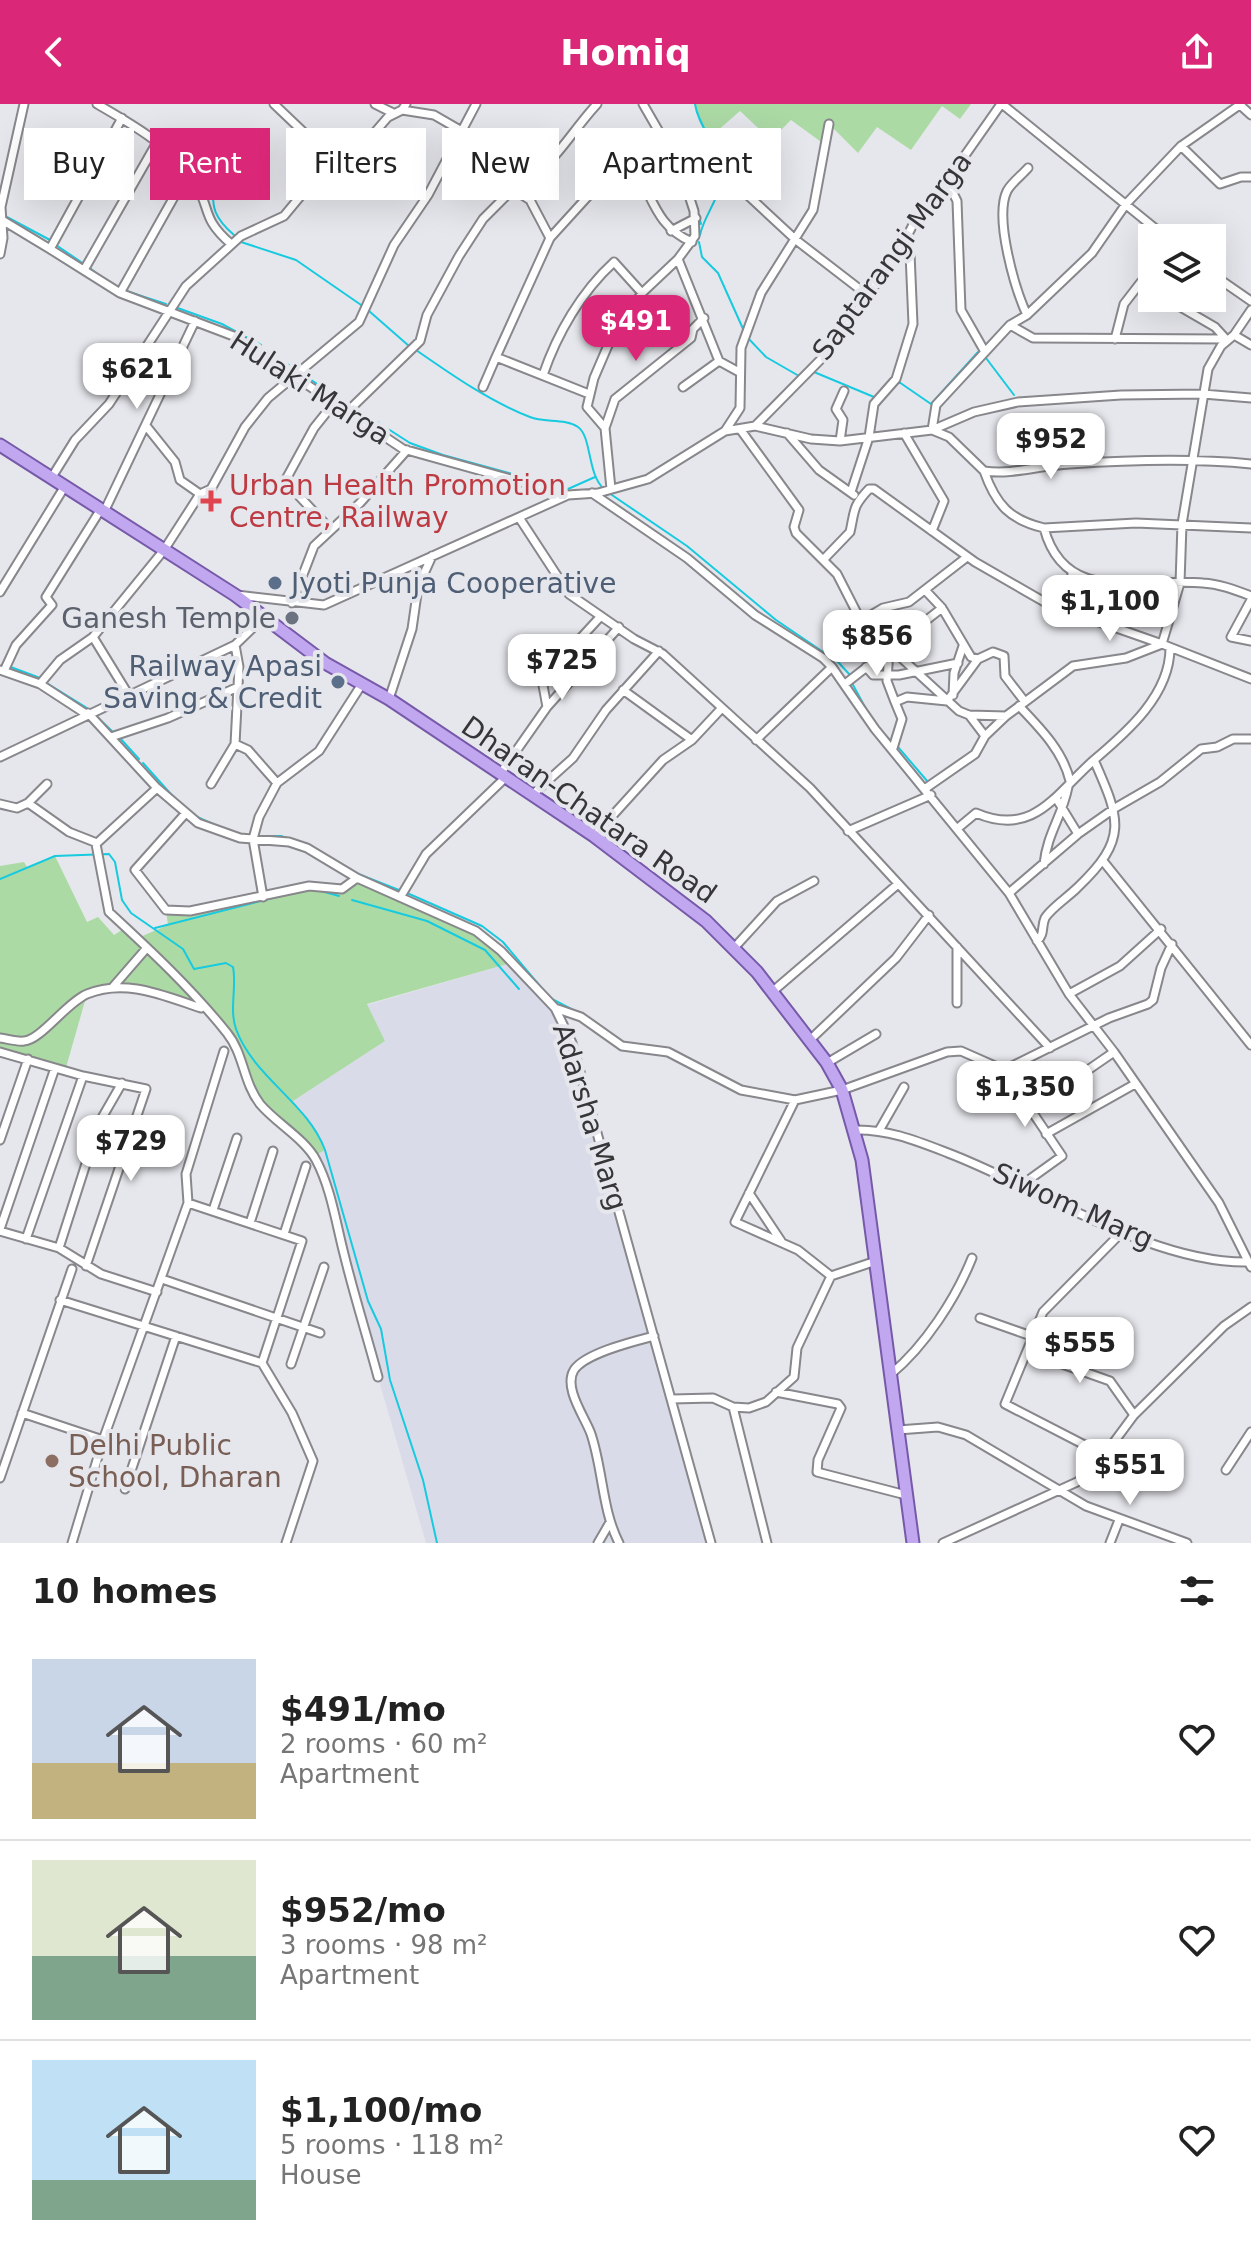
<!DOCTYPE html>
<meta charset="utf-8">
<style>
:root{--surface:#fff;--page:#f2f2f2;--text:#222;--muted:#767676;--line:#e0e0e0;--accent:#db2777}
body{margin:0;font-family:"DejaVu Sans",sans-serif;background:var(--page);color:var(--text);height:100vh;display:flex;flex-direction:column;font-size:30px;white-space:nowrap}
*{box-sizing:border-box;margin:0}
p{font-size:26px;color:var(--muted)}
.icon{flex:none;width:44px;height:44px;fill:none;stroke:currentColor;stroke-width:2;stroke-linecap:round;stroke-linejoin:round}
.map{position:relative;height:1439px;overflow:hidden}
.details{display:flex;flex-direction:column;background:var(--surface);flex:1}
.details>*{flex:none}
.hud{position:absolute;left:24px;top:24px;width:800px;height:72px;display:flex;gap:16px}
.controls{position:absolute;left:1138px;top:120px;display:grid;gap:16px}
.controls a{display:grid;place-items:center;width:88px;height:88px;border-radius:0px;background:var(--surface);box-shadow:0 8px 32px #0002;font-size:40px}
.price{position:absolute;translate:-50% -68px;padding:0 18px;border-radius:16px;background:#fff;color:#222;font-size:26px;line-height:52px;filter:drop-shadow(0 2px 4px #0008)}
.price::after{content:'';position:absolute;left:50%;top:48px;width:24px;height:18px;margin-left:-12px;background:inherit;clip-path:polygon(0 0,100% 0,50% 100%)}
.price.active{background:var(--accent);color:#fff}
ul{padding:0;list-style:none}
li{display:flex;align-items:center;gap:24px;height:200px;padding:0 32px}
li+li{border-top:2px solid var(--line)}
li span{display:grid;place-items:center;flex:none;width:224px;height:160px;border-radius:0px;color:#555}
li>.icon{margin-inline-start:auto}
span .icon{width:96px;height:96px;fill:#fffc;stroke-width:1}
li b{font-size:34px}
h2{display:flex;justify-content:space-between;align-items:center;height:96px;padding:0 32px;font-size:34px}
.tag{padding:0 28px;border-radius:0px;background:var(--surface);box-shadow:0 8px 32px #0002;font-size:28px;line-height:72px}
.tag.active{background:var(--accent);color:#fff}
header{display:flex;justify-content:space-between;align-items:center;height:104px;padding:0 32px;background:var(--accent);color:#fff;font-size:36px;font-weight:700}
.map>svg:first-child{display:block}
.built{fill:#dadbe8}
.green{fill:#acdaa5}
.lines{fill:none;stroke-linecap:round;stroke-linejoin:round}
.stream{stroke:#17cae0;stroke-width:2}
.minor-casing{stroke:#87878c;stroke-width:11}
.primary-casing{stroke:#7659a8;stroke-width:15}
.minor{stroke:#fff;stroke-width:7}
.primary{stroke:#c1a7ef;stroke-width:11}
.health-dot{fill:#e0444e;stroke:#e6e7ec;stroke-width:3}
.service-dot{fill:#5c6f8a;stroke:#e6e7ec;stroke-width:3}
.worship-dot{fill:#6b7280;stroke:#e6e7ec;stroke-width:3}
.education-dot{fill:#8d6e63;stroke:#e6e7ec;stroke-width:3}
.labels{text-anchor:middle;dominant-baseline:central;stroke-width:8;stroke-linejoin:round;paint-order:stroke}
.street-label{font-size:28px;fill:#363638;stroke:#e6e7ec}
.health-label{font-size:28px;fill:#be3a42;stroke:#e6e7ec;text-anchor:start}
.service-label{font-size:28px;fill:#4e5e75;stroke:#e6e7ec;text-anchor:start}
.worship-label{font-size:28px;fill:#5b616d;stroke:#e6e7ec;text-anchor:end}
.education-label{font-size:28px;fill:#785e54;stroke:#e6e7ec;text-anchor:start}
</style>
<header><svg class="icon" aria-label="back" viewBox="0 0 24 24"><path d="M15 5l-7 7 7 7"/></svg>Homiq<svg class="icon" aria-label="share" viewBox="0 0 24 24"><path d="M12 15V3M7 8l5-5 5 5M5 13v7h14v-7"/></svg></header>
<div class="map">
<svg width="1251" height="1439" viewBox="0 0 1251 1439">
<rect width="100%" height="100%" fill="#e6e7ec"/>
<path class="built" d="M 511,859 L 555,904 L 565,922 L 711,1439 L 426,1439 L 314,1052 L 324,1046 L 317,1027 L 293,997 L 385,937 L 367,901 Z"/>
<path class="green" d="M 695,0 L 971,0 L 960,15 L 942,2 L 911,46 L 877,23 L 858,49 L 830,21 L 824,40 L 791,16 L 771,36 L 740,7 L 716,28 L 713,39 L 703,24 Z
M 55,752 L 87,818 L 98,813 L 114,831 L 125,824 L 140,833 L 168,821 L 166,806 L 172,808 L 309,782 L 333,785 L 357,774 L 461,819 L 511,859 L 367,900 L 385,937 L 293,997 L 317,1027 L 325,1046 L 314,1052 L 260,1000 L 237,946 L 203,905 L 131,884 L 87,890 L 65,967 L 0,945 L 0,762 L 24,758 L 27,763 Z"/>
<g class="lines">
<path class="stream" d="M 695,0 C 699,27 726,48 721,77 C 718,97 704,112 700,131
M 195,26 L 194,39 C 199,46 206,53 208,61 C 220,93 201,102 234,131
M 663,28 L 680,57
M 697,105 L 701,120
M 5,112 L 50,136
M 241,138 L 296,156 L 364,203
M 699,138 L 702,153 L 718,169 L 744,227
M 56,141 L 84,160
M 90,164 L 98,171
M 126,187 L 166,200
M 175,203 L 222,220 L 261,241
M 369,207 L 409,242
M 747,233 L 766,253 L 799,272
M 416,246 C 452,271 489,297 530,313 C 544,319 565,314 578,323 C 592,333 587,370 604,385
M 274,251 L 295,265
M 986,254 L 1014,291
M 814,268 L 874,293
M 302,270 L 348,300
M 894,282 L 899,278 L 931,300 L 978,248
M 354,303 L 410,339 L 443,351 L 568,385 L 595,373
M 609,389 L 687,442 L 776,516 L 838,558 L 850,571
M 8,562 L 40,574
M 45,578 L 87,604
M 852,579 L 866,605
M 96,612 L 113,628
M 881,627 L 893,639
M 119,633 L 139,655
M 898,643 L 928,678
M 143,659 L 178,698
M 195,712 L 215,721
M 260,732 L 281,732 L 306,740
M 353,768 L 399,786
M 0,775 L 55,752 L 109,750 L 115,758 L 122,796 L 131,809 L 183,845 L 194,865 L 226,859 L 233,863 C 237,883 229,905 236,925 C 254,974 307,998 325,1046 L 368,1197 L 381,1225 L 390,1276 L 423,1376 L 437,1439
M 321,787 L 339,792
M 407,789 L 482,822 L 503,838 L 550,894 L 577,908
M 352,796 L 427,817 L 485,846 L 519,885
M 155,824 L 284,791"/>
<g class="minor-casing">
<path id="minor" d="M 97,0 C 130,19 174,44 194,77 C 212,105 200,113 231,140
M 274,0 L 338,61
M 375,0 L 393,9
M 1002,0 L 1167,134
M 1241,0 L 1181,42 L 1126,100 L 1092,149 L 1027,211 L 1010,221 L 936,301 L 932,326 L 949,333 L 984,367 C 1014,371 1040,361 1070,360 C 1130,356 1192,354 1251,360
M 1240,1 L 1251,11
M 402,6 L 434,11 L 460,26
M 122,14 L 50,145 L 120,189 L 236,233 L 403,345 L 568,391
M 461,28 L 466,70 L 474,83 C 539,95 559,41 597,0
M 1181,42 L 1220,80 L 1241,73 L 1251,73
M 726,71 L 796,136 L 866,190
M 947,77 L 957,97 L 961,206 L 985,248
M 513,85 L 530,96 L 550,134 L 496,253 L 589,290
M 2,116 L 50,145
M 671,127 L 696,114
M 550,134 L 621,56 C 653,71 645,118 692,138
M 0,150 L 3,134 L 1,103 L 24,0
M 678,155 L 719,257 L 683,283
M 84,166 L 156,40
M 1212,170 L 1251,197
M 120,189 L 188,68
M 1165,194 L 1215,223 L 1226,235
M 1251,206 L 1234,231 L 1221,242 L 1208,265 L 1182,420 L 1180,479 L 1162,540 L 1251,575
M 1027,211 C 1015,185 994,114 1007,87 C 1011,79 1022,71 1028,64
M 1010,221 L 1033,234 L 1226,235
M 1234,231 L 1251,241
M 1115,235 L 1124,200 L 1141,178 L 1152,186
M 719,257 L 739,268
M 543,271 C 557,230 581,188 614,158 L 642,189
M 483,283 L 496,253
M 347,308 L 420,237 L 427,211 L 459,152 L 483,115 L 513,85
M 755,322 L 811,335 L 840,337 L 932,326 L 974,308 L 1018,298 L 1121,291 L 1203,290 L 1251,294
M 147,323 L 175,358 L 180,376 L 200,390
M 605,324 L 615,295 L 691,234 L 693,225 L 704,214
M 740,325 L 799,406 L 794,423 L 796,429 L 837,470 L 861,517 L 959,607 L 969,611 L 1006,612
M 725,327 L 740,304 L 741,244 L 761,189 L 813,106 L 829,20
M 787,329 L 819,366 L 854,391
M 904,329 L 944,397 L 932,427
M 840,337 L 843,316 L 836,305 L 844,287
M 984,367 C 996,401 1010,416 1044,424 C 1065,503 1142,473 1203,479 C 1220,480 1235,486 1251,492
M 52,373 L 75,336 L 109,300 L 186,182 L 241,132 L 284,112 L 313,77 L 357,49 L 388,13 L 402,6 L 406,0
M 611,385 L 605,324 L 587,303 L 594,274 L 612,232 L 642,189 L 678,155 L 695,132 L 694,107 L 680,64 L 643,0
M 851,388 L 869,333 L 874,300 L 896,275 L 913,220 L 910,149 L 901,144
M 592,389 L 687,454 L 755,511 L 823,554 L 832,563 L 875,625 L 1009,789 L 1069,890 L 1114,948 L 1219,1099 L 1251,1163
M 104,408 L 195,217
M 520,415 L 569,490 L 634,535 L 663,550 L 810,684 L 1050,944
M 1044,424 L 1136,419 L 1251,424
M 330,425 L 285,377 L 314,324 L 334,299
M 824,455 L 850,428 C 855,406 852,403 869,385 L 874,385 L 975,458 L 1048,500 L 1162,540
M 925,486 L 942,504 L 971,553 L 978,555 L 993,548 L 1004,552 L 1005,572 L 1025,598
M 0,488 L 65,382
M 237,491 L 324,501 L 568,391 L 598,389 L 648,375 L 725,327 L 755,322 L 829,247 L 901,144 L 921,105 L 947,77 L 1001,0
M 1251,496 L 1231,533 L 1251,537
M 292,499 L 314,442 L 360,399 L 407,346
M 1068,509 L 1072,469
M 861,517 L 883,504 L 909,498 L 967,453
M 889,545 L 887,577 L 895,598
M 866,563 L 873,571 L 899,571 L 958,559
M 0,566 L 40,580 L 86,610
M 4,567 L 16,541 L 52,501 L 46,493 L 101,405
M 40,580 L 60,556 L 93,533
M 845,580 L 942,504
M 623,586 L 692,636
M 128,590 L 93,533 L 164,446 L 200,390 L 211,385 L 245,323 L 268,294 L 359,218 L 394,141 L 428,91 L 476,0
M 953,591 L 954,569 L 963,542
M 389,595 L 412,525 L 418,483 L 432,452
M 1019,602 C 1040,624 1063,647 1070,677
M 547,603 L 619,523
M 88,609 L 157,684 L 198,719 L 240,734 L 289,738 L 307,744 L 357,774 L 476,827 L 501,847 L 555,904 L 572,939 L 711,1439
M 969,611 L 985,632
M 111,633 L 168,614 L 238,583
M 756,636 L 832,563
M 235,640 L 248,646 L 277,679
M 893,644 L 902,615 L 895,598 L 907,593 L 947,597 L 978,555
M 0,653 L 235,541 L 264,513
M 500,670 L 547,603 L 542,576 L 601,512
M 211,680 L 235,640 L 239,563 L 235,541
M 157,684 L 96,740 L 109,808 C 149,845 192,885 227,929 C 244,950 243,978 260,1000 C 276,1019 305,1035 316,1056 C 331,1084 336,1119 344,1150 C 354,1191 367,1232 378,1273
M 926,684 L 975,650 L 985,632 L 1006,612 L 1073,562 L 1126,554 L 1162,540
M 532,691 L 573,654 L 606,606 L 659,547
M 1056,694 L 1078,730
M 28,699 L 47,680
M 0,700 L 17,704 L 28,699 L 69,728 L 97,739
M 185,710 L 135,766 L 166,806 L 190,807 L 309,782 L 342,785 L 357,774
M 958,724 L 976,709 C 1034,734 1056,689 1094,656
M 848,727 L 931,691
M 594,732 L 663,656 L 692,636 L 721,605
M 1103,757 L 1251,941
M 1044,760 C 1047,730 1062,713 1068,683
M 1009,789 L 1078,730 L 1115,704 L 1160,678 L 1201,645 L 1217,643 L 1233,635 L 1251,635
M 401,792 L 426,750 L 505,674
M 263,793 L 253,735 L 259,713 L 277,679 L 319,647 L 362,580
M 1037,837 C 1045,830 1041,823 1045,814 C 1051,804 1068,793 1077,784 C 1129,735 1120,715 1094,656 C 1127,628 1170,591 1170,544
M 957,843 L 957,899
M 734,844 L 777,797 L 814,777
M 112,884 L 145,846
M 772,888 L 898,780
M 1069,890 L 1120,862 L 1161,825
M 555,904 L 581,913 L 622,942 L 668,948 L 741,986 L 795,996 L 842,986 L 947,948 L 961,947 L 1004,966 L 1109,914 L 1148,900 L 1153,896 L 1161,864 L 1172,840
M 0,934 C 8,935 17,938 24,937 C 41,936 66,899 87,890 C 126,874 164,892 201,904
M 811,935 L 896,854 L 929,811
M 0,948 L 83,972 L 146,985 L 86,1162
M 827,959 L 876,930
M 1004,966 L 1062,1052 L 1023,1080
M 1085,968 L 1114,948
M 880,1025 L 904,983
M 854,1026 C 888,1025 917,1037 948,1049 C 1038,1083 1151,1160 1249,1158
M 1046,1030 L 1135,980
M 0,1036 L 28,955
M 749,1089 L 781,1137
M 188,1099 L 302,1137 L 262,1259
M 213,1106 L 237,1034
M 250,1119 L 273,1047
M 0,1125 L 55,964
M 0,1127 L 59,1144 L 101,1170 L 157,1188
M 284,1130 L 306,1062
M 26,1135 L 83,972
M 59,1144 L 99,1019 L 122,979
M 831,1172 L 876,1157
M 162,1175 L 320,1229
M 60,1196 L 262,1259 L 292,1309 L 313,1357 L 286,1439
M 980,1214 L 1034,1233
M 1028,1248 L 1110,1277 L 1134,1311
M 291,1260 L 324,1163
M 891,1270 C 925,1242 956,1194 972,1154
M 776,1288 L 838,1300 L 841,1304 L 818,1356 L 817,1368 L 906,1391
M 672,1295 L 713,1294 L 733,1303 L 749,1304 L 766,1298 L 794,1273 L 797,1244 L 831,1172 L 798,1146 L 735,1118 L 795,996
M 733,1303 L 767,1439
M 22,1309 L 103,1336
M 898,1326 L 938,1323 L 966,1331 L 1086,1402 L 1187,1439
M 1104,1351 L 1005,1300 L 1043,1208 L 1123,1127
M 1226,1366 L 1251,1328
M 0,1374 L 72,1165
M 125,1385 L 176,1232
M 72,1439 L 103,1336 L 188,1099 L 186,1070 L 224,947
M 598,1439 L 609,1420
M 619,1439 C 602,1406 603,1366 591,1330 C 585,1313 563,1284 574,1266 C 585,1249 635,1237 654,1232
M 943,1439 L 1077,1378 L 1094,1365 L 1134,1311 L 1224,1222 L 1251,1203
M 1110,1439 L 1119,1416"/>
</g>
<g class="primary-casing">
<path id="primary" d="M 0,341 L 235,491 L 325,559 L 389,595 L 594,732 L 706,817 L 757,868 L 827,959 L 842,986 L 862,1056 L 913,1439"/>
</g>
<use href="#minor" class="minor"/>
<use href="#primary" class="primary"/>
</g>
<path class="health-dot" d="M207 385h8v8h8v8h-8v8h-8v-8h-8v-8h8z"/>
<g class="service-dot">
<circle cx="275" cy="479" r="8"/>
<circle cx="338" cy="578" r="8"/>
</g>
<circle class="worship-dot" cx="292" cy="514" r="8"/>
<circle class="education-dot" cx="52" cy="1357" r="8"/>
<g class="labels">
<g class="street-label">
<text transform="translate(892 152) rotate(-54)">Saptarangi Marga</text>
<text transform="translate(310 284) rotate(33)">Hulaki Marga</text>
<text transform="translate(589 706) rotate(35)">Dharan-Chatara Road</text>
<text transform="translate(590 1013) rotate(73)">Adarsha Marg</text>
<text transform="translate(1073 1102) rotate(24)">Siwom Marg</text>
</g>
<g class="health-label">
<text x="229" y="381">Urban Health Promotion<tspan x="229" dy="32">Centre, Railway</tspan></text>
</g>
<g class="service-label">
<text x="291" y="479">Jyoti Punja Cooperative</text>
<text x="322" y="562" text-anchor="end">Railway Apasi<tspan x="322" dy="32">Saving &amp; Credit</tspan></text>
</g>
<g class="worship-label">
<text x="276" y="514">Ganesh Temple</text>
</g>
<g class="education-label">
<text x="68" y="1341">Delhi Public<tspan x="68" dy="32">School, Dharan</tspan></text>
</g>
</g>
</svg>
<div class="controls">
<a><svg class="icon" aria-label="layers" viewBox="0 0 24 24"><path d="M12 4l9 5-9 5-9-5zM3 14l9 5 9-5"/></svg></a>
</div>
<b class="price active" style="left:636px;top:259px">$491</b>
<b class="price" style="left:137px;top:307px">$621</b>
<b class="price" style="left:1051px;top:377px">$952</b>
<b class="price" style="left:1110px;top:539px">$1,100</b>
<b class="price" style="left:877px;top:574px">$856</b>
<b class="price" style="left:562px;top:598px">$725</b>
<b class="price" style="left:1025px;top:1025px">$1,350</b>
<b class="price" style="left:131px;top:1079px">$729</b>
<b class="price" style="left:1080px;top:1281px">$555</b>
<b class="price" style="left:1130px;top:1403px">$551</b>
<div class="hud">
<a class="tag">Buy</a>
<a class="tag active">Rent</a>
<a class="tag">Filters</a>
<a class="tag">New</a>
<a class="tag">Apartment</a>
</div>
</div>
<section class="details">
<h2>10 homes<svg class="icon" aria-label="filters" viewBox="0 0 24 24"><path d="M4 7h16M4 17h16"/><circle cx="9" cy="7" r="2"/><circle cx="15" cy="17" r="2"/></svg></h2>
<ul>
<li><span style="background:linear-gradient(#c9d6e8 65%,#c2b280 0)"><svg class="icon" aria-label="home" viewBox="0 0 24 24"><path d="M3 11l9-7 9 7M6 9v11h12V9"/></svg></span><div><b>$491/mo</b><p>2 rooms · 60 m²</p><p>Apartment</p></div><svg class="icon" aria-label="heart" viewBox="0 0 24 24"><path d="M12 20l-8-8c-3-5 5-10 8-4 3-6 11-1 8 4z"/></svg></li>
<li><span style="background:linear-gradient(#dfe7d0 60%,#7fa58c 0)"><svg class="icon" aria-label="home" viewBox="0 0 24 24"><path d="M3 11l9-7 9 7M6 9v11h12V9"/></svg></span><div><b>$952/mo</b><p>3 rooms · 98 m²</p><p>Apartment</p></div><svg class="icon" aria-label="heart" viewBox="0 0 24 24"><path d="M12 20l-8-8c-3-5 5-10 8-4 3-6 11-1 8 4z"/></svg></li>
<li><span style="background:linear-gradient(#bfe0f5 75%,#7fa58c 0)"><svg class="icon" aria-label="home" viewBox="0 0 24 24"><path d="M3 11l9-7 9 7M6 9v11h12V9"/></svg></span><div><b>$1,100/mo</b><p>5 rooms · 118 m²</p><p>House</p></div><svg class="icon" aria-label="heart" viewBox="0 0 24 24"><path d="M12 20l-8-8c-3-5 5-10 8-4 3-6 11-1 8 4z"/></svg></li>
</ul>
</section>
